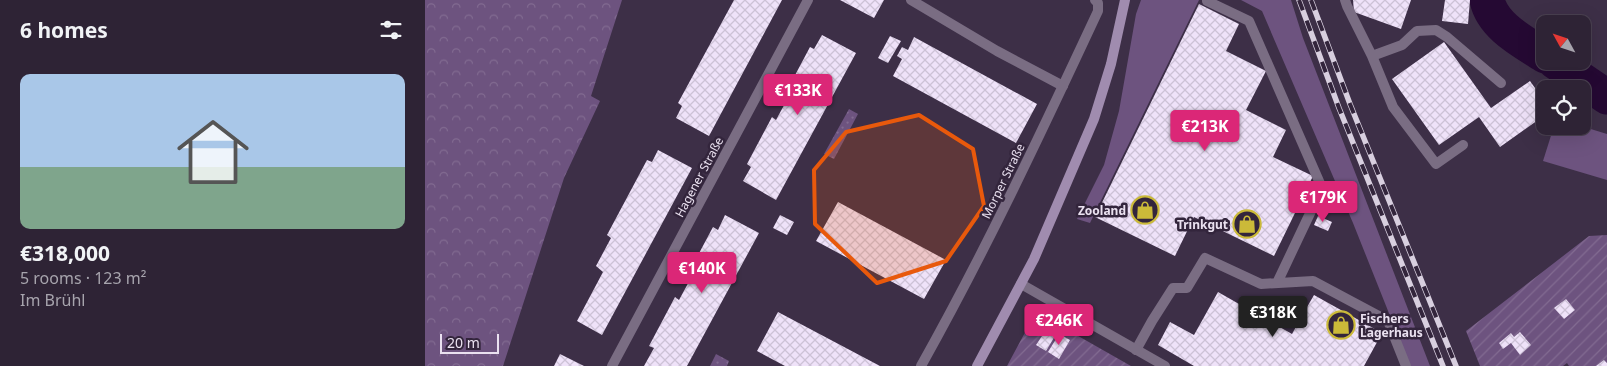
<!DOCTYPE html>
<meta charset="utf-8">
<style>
:root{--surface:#2e2335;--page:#3a2f41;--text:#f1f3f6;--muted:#a7a4ad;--line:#494050;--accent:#db2777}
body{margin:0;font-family:"Noto Sans",sans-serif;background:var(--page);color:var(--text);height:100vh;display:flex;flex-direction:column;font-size:19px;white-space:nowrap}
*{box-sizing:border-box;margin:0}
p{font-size:16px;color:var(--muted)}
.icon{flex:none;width:28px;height:28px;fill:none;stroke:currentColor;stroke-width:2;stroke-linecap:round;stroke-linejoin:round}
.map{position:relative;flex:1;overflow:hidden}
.sheet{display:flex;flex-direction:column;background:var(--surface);width:425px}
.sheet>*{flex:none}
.needle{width:32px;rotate:310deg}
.fabs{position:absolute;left:1111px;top:15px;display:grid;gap:10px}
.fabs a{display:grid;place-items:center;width:55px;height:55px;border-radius:10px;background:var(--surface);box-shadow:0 5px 20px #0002,0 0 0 1px var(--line);font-size:25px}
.scale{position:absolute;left:15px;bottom:12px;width:59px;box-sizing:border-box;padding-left:5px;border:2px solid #eae1f0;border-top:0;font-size:14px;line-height:18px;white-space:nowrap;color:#eae1f0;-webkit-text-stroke:4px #33253c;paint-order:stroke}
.price{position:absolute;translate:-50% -42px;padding:0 11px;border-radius:5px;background:var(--accent);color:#fff;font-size:16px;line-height:32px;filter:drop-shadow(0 1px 2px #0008)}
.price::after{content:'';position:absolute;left:50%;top:30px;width:15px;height:11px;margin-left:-8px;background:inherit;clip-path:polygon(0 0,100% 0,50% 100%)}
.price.selected{background:#222;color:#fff}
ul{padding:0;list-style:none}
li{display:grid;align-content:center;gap:10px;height:265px;padding:0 20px}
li+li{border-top:1px solid var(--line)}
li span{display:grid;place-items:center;height:155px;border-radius:10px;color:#555}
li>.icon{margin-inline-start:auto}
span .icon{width:90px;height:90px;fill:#fffc;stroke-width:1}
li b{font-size:21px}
h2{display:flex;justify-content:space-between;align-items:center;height:60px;padding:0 20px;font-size:21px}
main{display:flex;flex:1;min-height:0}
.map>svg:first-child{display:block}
.grass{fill:#6d537f}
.forest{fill:url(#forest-crowns)}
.park{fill:url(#park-dots)}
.garden{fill:url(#garden-furrows)}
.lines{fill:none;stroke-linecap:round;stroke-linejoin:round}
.river{stroke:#250933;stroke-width:35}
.building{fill:url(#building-cross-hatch)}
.service{stroke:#7a6d83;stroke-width:10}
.minor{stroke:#7a6d83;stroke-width:10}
.tertiary{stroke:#7a6d83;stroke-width:10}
.secondary{stroke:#a08caf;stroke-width:10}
.rail-casing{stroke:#d8cfdf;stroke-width:5.5}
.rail{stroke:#33253c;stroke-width:4;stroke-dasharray:11;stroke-linecap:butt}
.marked{fill:#e8590c;fill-opacity:0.2;stroke:#e8590c;stroke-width:4;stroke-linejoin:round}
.labels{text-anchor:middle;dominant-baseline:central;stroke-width:5;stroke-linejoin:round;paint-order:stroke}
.street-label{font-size:12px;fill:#eae1f0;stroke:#33253c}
.poi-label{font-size:12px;font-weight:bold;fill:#eae1f0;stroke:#33253c;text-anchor:end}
</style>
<main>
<section class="sheet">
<h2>6 homes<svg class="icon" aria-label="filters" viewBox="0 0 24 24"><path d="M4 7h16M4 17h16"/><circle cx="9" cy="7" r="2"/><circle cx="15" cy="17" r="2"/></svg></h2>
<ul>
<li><span style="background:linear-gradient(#a9c7e8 60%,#7fa58c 0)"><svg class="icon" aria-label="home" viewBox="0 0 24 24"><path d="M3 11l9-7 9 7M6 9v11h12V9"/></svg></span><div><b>€318,000</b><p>5 rooms · 123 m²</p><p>Im Brühl</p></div></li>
</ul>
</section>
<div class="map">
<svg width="1182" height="366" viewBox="0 0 1182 366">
<defs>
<pattern id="forest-crowns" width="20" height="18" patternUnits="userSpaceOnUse" patternTransform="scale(1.25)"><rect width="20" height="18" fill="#6d537f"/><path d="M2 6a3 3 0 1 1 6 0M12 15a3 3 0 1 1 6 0" fill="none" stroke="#826b91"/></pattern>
<pattern id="park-dots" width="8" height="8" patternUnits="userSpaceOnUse" patternTransform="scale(1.25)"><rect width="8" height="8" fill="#6d537f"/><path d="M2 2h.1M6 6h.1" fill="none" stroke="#826b91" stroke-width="1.8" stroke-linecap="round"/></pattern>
<pattern id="garden-furrows" width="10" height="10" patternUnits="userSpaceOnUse" patternTransform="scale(1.25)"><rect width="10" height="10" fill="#6d537f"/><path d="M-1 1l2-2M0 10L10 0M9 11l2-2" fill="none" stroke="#826b91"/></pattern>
<pattern id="building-cross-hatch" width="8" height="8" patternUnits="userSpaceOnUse" patternTransform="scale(1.25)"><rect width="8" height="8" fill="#efe2f9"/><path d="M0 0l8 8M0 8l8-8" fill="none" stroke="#cdc2d6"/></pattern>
</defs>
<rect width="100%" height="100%" fill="#3d2f47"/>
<path class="grass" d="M 716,0 L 774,0 L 665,223 L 652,219 L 679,165 L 694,111 L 711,14 Z
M 816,0 L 866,0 L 878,38 L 1005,366 L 985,366 L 928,223 L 837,11 Z
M 1129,126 L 1156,126 L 1182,134 L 1182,180 L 1118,161 Z"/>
<path class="forest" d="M 0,0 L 197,0 L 166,96 L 175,101 L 139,178 L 78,366 L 0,366 Z"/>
<path class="park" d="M 424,109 L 433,114 L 409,159 L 399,154 Z
M 291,354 L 304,361 L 302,366 L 285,366 Z"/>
<path class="garden" d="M 1182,235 L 1182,366 L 1144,366 L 1142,363 L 1138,366 L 1055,366 L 1041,331 L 1164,236 Z
M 611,312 L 706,366 L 582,366 Z"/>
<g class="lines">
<path class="river" d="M 1062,0 C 1068,27 1099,42 1120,56
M 1129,61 L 1182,97"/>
</g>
<path class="building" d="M 309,0 L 357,0 L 284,136 L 251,118 L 257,106 L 253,103 Z
M 415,0 L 459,0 L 449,18 Z
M 928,0 L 986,0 L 976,29 L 929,12 Z
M 1020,0 L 1045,0 L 1043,24 L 1017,21 Z
M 774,4 L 814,24 L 801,51 L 841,71 L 821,110 L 861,130 L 848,157 L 888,176 L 849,256 L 769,217 L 750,256 L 670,217 Z
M 397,35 L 431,53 L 351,200 L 318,181 L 326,167 L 322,164 L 347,117 L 351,120 L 364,96 L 360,94 L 385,47 L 389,49 Z
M 465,36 L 476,41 L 463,63 L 453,58 Z
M 489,37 L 612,104 L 591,143 L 468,76 L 477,59 L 472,56 L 477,47 L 483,50 Z
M 1019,42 L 1066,108 L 1105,81 L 1120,102 L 1120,115 L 1075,147 L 1054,117 L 1014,145 L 967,79 Z
M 233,150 L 267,168 L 177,335 L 152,321 L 178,272 L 171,266 L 186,238 L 182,235 L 222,160 L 227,162 Z
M 413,202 L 521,260 L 499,299 L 391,241 Z
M 300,215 L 334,233 L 262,366 L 219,366 L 229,348 L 224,346 L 250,297 L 254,300 L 267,276 L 263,274 L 288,227 L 293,230 Z
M 355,215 L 369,222 L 362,235 L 348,228 Z
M 893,216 L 907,222 L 903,231 L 889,225 Z
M 793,292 L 867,334 L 873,323 L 870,321 L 871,318 L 874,321 L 889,295 L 957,333 L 939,366 L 769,366 L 733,345 L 745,322 L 769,335 Z
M 1141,299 L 1150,310 L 1139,319 L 1129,308 Z
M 353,312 L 455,366 L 360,366 L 332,351 Z
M 631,323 L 636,326 L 621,351 L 611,345 L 617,336 L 614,334 L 617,331 L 619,332 L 622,327 L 627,330 Z
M 1095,332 L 1106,345 L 1095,355 L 1086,343 L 1078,349 L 1074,343 L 1086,333 L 1089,337 Z
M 634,334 L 645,340 L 634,359 L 623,352 Z
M 135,354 L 159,366 L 129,366 Z
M 1179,360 L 1182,363 L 1182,366 L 1171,366 Z"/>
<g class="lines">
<path class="service" d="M 486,0 L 572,51 L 638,86
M 920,0 L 922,6 L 947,56 L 977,45 L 992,31 L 1011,30 L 1022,37 L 1076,83
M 782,1 L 824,21 L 897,188 L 852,283
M 947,56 L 968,107 L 1011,164 L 1038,145
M 711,350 L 727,321 L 748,288 L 762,288 L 780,258 L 836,284 L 888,281 L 963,321 L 981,366"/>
<path class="minor" d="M 187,366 L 383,0
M 496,366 C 561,250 617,131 673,11 L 673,3 L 670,0"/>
<path class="tertiary" d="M 596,284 L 740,366"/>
<path class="secondary" d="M 552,366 L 609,259 L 669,119 L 686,64 L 700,0"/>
<g class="rail-casing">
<path id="rail" d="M 874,0 L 914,108 L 1018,366
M 886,0 L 925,104 L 1031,366"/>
</g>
<use href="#rail" class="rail"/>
</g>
<path class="marked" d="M 494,115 L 548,149 L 559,206 L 521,261 L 452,283 L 390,224 L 389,170 L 421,132 Z"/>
<defs>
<g id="shop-ring" transform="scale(1.4375)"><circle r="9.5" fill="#33253c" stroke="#cbba39" stroke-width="1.5"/><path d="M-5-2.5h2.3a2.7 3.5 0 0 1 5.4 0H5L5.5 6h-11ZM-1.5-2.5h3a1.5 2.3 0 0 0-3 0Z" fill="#cbba39"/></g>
</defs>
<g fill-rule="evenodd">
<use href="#shop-ring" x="720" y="210"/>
<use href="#shop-ring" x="822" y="224"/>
<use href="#shop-ring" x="916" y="325"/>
</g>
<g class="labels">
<g class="street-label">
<text transform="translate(274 177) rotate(-62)">Hagener Straße</text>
<text transform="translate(578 181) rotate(-64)">Morper Straße</text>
</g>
<g class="poi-label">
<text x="701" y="210">Zooland</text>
<text x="803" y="224">Trinkgut</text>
<text x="935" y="318" text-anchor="start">Fischers<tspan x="935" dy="14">Lagerhaus</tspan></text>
</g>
</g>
</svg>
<div class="fabs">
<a><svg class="needle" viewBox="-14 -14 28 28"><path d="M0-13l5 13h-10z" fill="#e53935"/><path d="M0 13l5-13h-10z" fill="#a7a4ad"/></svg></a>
<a><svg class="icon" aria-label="locate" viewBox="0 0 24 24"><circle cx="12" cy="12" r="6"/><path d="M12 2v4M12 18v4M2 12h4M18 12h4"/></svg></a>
</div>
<div class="scale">20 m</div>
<b class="price" style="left:373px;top:116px">€133K</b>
<b class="price" style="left:780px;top:152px">€213K</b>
<b class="price" style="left:898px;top:223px">€179K</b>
<b class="price" style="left:277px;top:294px">€140K</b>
<b class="price selected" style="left:848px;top:338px">€318K</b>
<b class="price" style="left:634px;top:346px">€246K</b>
</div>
</main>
